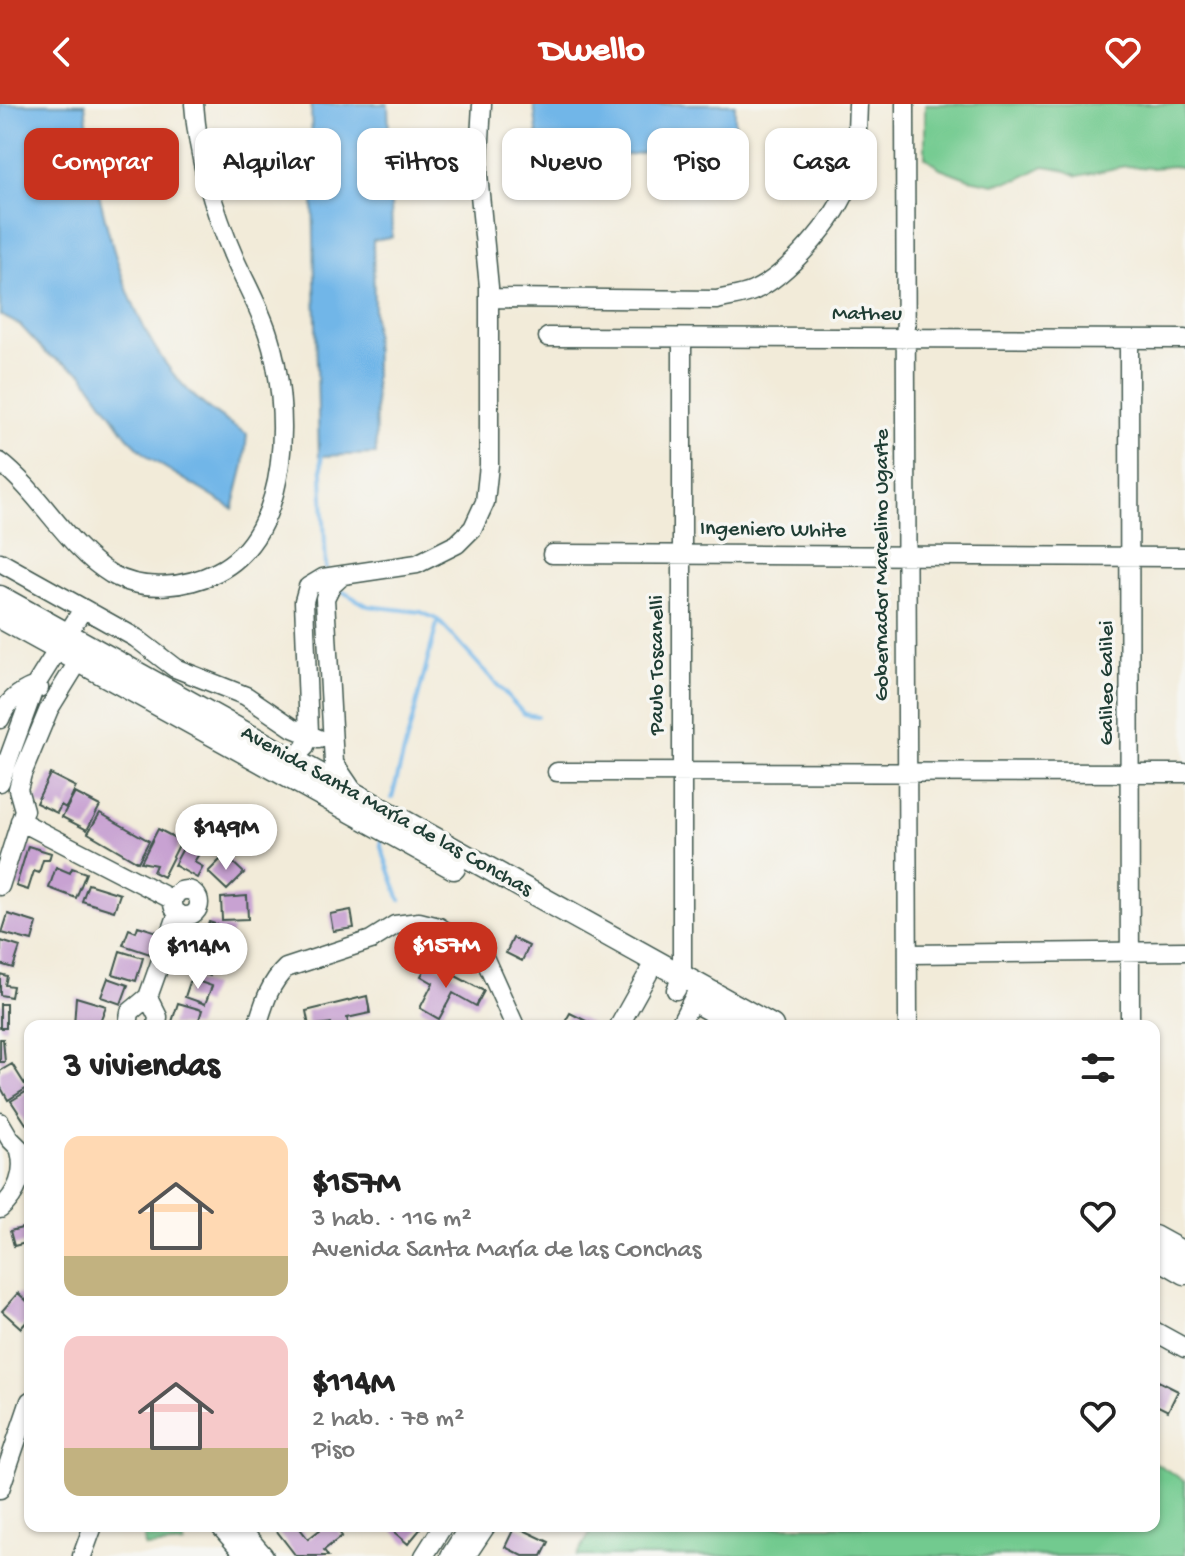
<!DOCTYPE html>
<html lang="es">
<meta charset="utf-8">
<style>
:root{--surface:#fff;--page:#f6f6f6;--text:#222;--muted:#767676;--accent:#c8321e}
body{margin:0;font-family:"Gochi Hand",sans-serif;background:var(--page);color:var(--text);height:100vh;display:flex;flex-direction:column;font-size:30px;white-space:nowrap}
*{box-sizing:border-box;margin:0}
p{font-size:26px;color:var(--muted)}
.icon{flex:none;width:44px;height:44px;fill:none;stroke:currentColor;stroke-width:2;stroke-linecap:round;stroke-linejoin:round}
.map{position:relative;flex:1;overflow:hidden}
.details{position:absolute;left:24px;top:916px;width:1136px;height:512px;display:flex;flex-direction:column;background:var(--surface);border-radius:16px;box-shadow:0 2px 6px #0004}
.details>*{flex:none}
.guide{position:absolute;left:24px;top:24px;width:1138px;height:72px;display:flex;gap:16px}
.price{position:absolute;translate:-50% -68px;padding:0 18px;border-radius:28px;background:#fff;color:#222;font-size:26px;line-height:52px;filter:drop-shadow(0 2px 4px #0008)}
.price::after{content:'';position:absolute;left:50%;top:48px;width:24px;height:18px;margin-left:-12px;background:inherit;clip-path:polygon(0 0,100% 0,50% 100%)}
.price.selected{background:var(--accent);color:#fff}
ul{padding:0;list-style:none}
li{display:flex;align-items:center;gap:24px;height:200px;padding:0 40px}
li span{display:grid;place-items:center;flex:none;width:224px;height:160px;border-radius:16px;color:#555}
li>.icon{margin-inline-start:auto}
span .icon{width:96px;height:96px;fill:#fffc;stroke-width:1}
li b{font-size:34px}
h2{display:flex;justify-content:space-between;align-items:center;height:96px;padding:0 40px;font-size:34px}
.pill{padding:0 28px;border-radius:16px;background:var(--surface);box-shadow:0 2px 6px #0004;font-size:28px;line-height:72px}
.pill.selected{background:var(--accent);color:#fff}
header{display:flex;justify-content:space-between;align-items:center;height:104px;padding:0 40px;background:var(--accent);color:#fff;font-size:36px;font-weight:700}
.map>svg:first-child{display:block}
.green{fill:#72ca8f;stroke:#488462;stroke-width:2}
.water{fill:#71b6e8;stroke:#487a8e;stroke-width:2}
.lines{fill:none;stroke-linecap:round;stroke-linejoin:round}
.stream{stroke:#71b6e8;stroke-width:4}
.building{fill:#c8a2d2}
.minor-casing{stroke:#3f574d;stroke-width:21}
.major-casing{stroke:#3f574d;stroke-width:25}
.minor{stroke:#fff;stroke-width:18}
.major{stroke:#fff;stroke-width:22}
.labels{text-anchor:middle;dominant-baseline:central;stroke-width:7;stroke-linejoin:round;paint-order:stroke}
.street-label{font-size:22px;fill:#1f3d34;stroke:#f6f6f2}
</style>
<header><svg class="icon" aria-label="back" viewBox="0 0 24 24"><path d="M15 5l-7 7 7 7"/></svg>Dwello<svg class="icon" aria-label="heart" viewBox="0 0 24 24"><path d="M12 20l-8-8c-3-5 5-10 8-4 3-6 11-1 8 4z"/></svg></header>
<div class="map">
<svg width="1185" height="1452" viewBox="0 0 1185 1452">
<rect width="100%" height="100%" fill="#f6f6f2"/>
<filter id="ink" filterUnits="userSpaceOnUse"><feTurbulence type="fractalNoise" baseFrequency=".0125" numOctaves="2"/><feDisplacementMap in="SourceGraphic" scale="16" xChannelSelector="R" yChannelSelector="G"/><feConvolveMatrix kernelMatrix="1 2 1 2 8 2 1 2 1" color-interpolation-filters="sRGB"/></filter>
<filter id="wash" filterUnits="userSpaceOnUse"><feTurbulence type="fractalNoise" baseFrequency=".006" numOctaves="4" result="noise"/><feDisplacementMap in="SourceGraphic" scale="32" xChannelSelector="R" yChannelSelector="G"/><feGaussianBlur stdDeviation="1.8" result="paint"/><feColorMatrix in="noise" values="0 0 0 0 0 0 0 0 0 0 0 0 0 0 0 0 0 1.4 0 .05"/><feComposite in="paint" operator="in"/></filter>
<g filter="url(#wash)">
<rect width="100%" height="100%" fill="#f2ebd9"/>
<path class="green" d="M 925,0 L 1185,0 L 1185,64 L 1173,62 L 1152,64 L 1125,62 L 1078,72 L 1062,65 L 1044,62 L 1019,75 L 994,80 L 969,75 L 940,64 L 925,53 Z
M 1154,1358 L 1185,1377 L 1185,1452 L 577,1452 L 594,1422 L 1154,1422 Z
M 143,1422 L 183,1422 L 184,1440 L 145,1443 Z"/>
<path class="water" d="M 0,0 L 85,0 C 94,87 122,216 183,281 C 201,301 223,316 247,330 L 244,361 L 233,405 L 149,354 L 127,332 L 82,269 L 47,250 L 20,221 L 0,211 Z
M 311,0 L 388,0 L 392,133 L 373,136 L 376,350 L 319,352 Z
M 534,0 L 735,0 L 735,23 L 723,35 L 550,64 L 540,55 Z"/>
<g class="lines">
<path class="stream" d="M 321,347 L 326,464
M 338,485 L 368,502 L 421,508 L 438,516
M 392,694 L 438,516 L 524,610 L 537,612
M 381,734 L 381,743 L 400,796"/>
</g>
<g id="blocks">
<path class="building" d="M 50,670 L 76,683 L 66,704 L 61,701 L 57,709 L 36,699 Z
M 75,689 L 100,702 L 87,726 L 62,713 Z
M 100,709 L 149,737 L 138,758 L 88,729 Z
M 158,725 L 181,737 L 163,773 L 153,768 L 156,761 L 141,758 Z
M 187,737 L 202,745 L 194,758 L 203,763 L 197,774 L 174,761 Z
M 28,742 L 51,749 L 49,756 L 43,756 L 39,769 L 34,767 L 28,786 L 16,782 Z
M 225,751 L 244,769 L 227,786 L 208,768 Z
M 56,763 L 70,769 L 72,764 L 86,769 L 76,794 L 49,784 Z
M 88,780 L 120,790 L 114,807 L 82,797 Z
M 247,792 L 248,815 L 222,816 L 221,794 Z
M 351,806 L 354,824 L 333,827 L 330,810 Z
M 8,810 L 37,819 L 32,837 L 2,829 Z
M 209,818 L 233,826 L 226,847 L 201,839 Z
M 138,822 L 157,828 L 150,850 L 123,841 L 129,825 L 136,828 Z
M 513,834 L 529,842 L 522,857 L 506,849 Z
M 1,837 L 20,843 L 13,864 L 0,860 Z
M 193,841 L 217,850 L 210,872 L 185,863 Z
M 120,847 L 143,854 L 136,877 L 113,870 Z
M 429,858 L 484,887 L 476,902 L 453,889 L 439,915 L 420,904 L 433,879 L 421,872 Z
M 0,870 L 7,872 L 5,881 L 13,882 L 11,893 L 0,891 Z
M 108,874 L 128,881 L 121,900 L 101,893 Z
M 191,875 L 212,882 L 205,900 L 185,893 Z
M 367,892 L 370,909 L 347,914 L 349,922 L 332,922 L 331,919 L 309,922 L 306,907 Z
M 76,893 L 106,902 L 99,920 L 74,922 Z
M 178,899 L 202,906 L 197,922 L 171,921 Z
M 0,900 L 6,900 L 6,924 L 0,924 Z
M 570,909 L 596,922 L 574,922 L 565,918 Z
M 0,935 L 3,935 L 5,958 L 0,958 Z
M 12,960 L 27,984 L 8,996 L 0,982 L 0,967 Z
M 29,986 L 30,1018 L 26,1020 L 11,997 Z
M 30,1122 L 30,1138 L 14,1142 L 10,1127 Z
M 18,1189 L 30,1200 L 30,1214 L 21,1224 L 2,1207 Z
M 1156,1276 L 1178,1287 L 1168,1307 L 1154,1300 Z
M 273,1422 L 298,1422 L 308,1435 L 325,1422 L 334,1422 L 342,1432 L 324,1446 L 328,1452 L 296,1452 Z
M 397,1422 L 423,1422 L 408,1440 L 393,1427 Z
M 515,1422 L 549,1438 L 542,1452 L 523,1452 L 505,1443 Z"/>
</g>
</g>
<g filter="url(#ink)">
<use href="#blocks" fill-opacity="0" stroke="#3f574d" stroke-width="2"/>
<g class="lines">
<g class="minor-casing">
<path id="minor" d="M 905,0 L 908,922
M 489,194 L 717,196 C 728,193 742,192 753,187 C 787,172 837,115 849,79 C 857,54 857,26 858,0
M 548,233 L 1185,235
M 1129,235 L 1130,922
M 0,358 C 41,390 68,444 111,470 C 143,488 185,484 217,468 C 293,430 291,301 268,230 C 260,205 247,182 236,158 C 214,108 198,54 194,0
M 552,450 L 1185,453
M 0,458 L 136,534 L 175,564 L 246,592 L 293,624 L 319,635
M 343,471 L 417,460 L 457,440 L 473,424 L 485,398 L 489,361 L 489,183 L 478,70 L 482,0
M 0,615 C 6,599 19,588 35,582 L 39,584
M 292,656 L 305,643 L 309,629 L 304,497 L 308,483 L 323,474 L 343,471 L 331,482 L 325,494 L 334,659 L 353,687
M 557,668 L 1185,669
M 0,678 L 35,582 L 83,505
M 20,717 L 173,796
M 0,782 L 24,706 L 18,685 L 22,670 L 49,605 L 86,545
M173 799a13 13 0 1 1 26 0a13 13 0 1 1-26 0Z
M 908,850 L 1185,847
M 676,886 L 682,873 L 682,234
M 148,893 L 158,913 L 157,922
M 128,922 L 130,908 L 148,893 L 178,809
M 257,922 C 264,900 269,880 286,864 L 371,836 L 395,821 L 419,818 L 439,823 L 484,853 L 515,922
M 619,922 L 648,870
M 679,922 L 700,882
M 0,1018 L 10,1035 L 28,1053
M 0,1105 C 17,1090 26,1069 20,1047
M 1154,1227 L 1185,1244
M 0,1385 L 30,1297
M 220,1422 L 246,1452
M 238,1422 L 264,1452
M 82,1452 L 93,1422
M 424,1452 L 443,1422
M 450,1452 L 469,1422
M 466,1452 L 486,1422"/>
</g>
<g class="major-casing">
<path id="major" d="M 0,493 L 772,922
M 0,513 L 454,764
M 698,899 L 739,922
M 1154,1133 L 1185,1150
M 1154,1151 L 1185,1169"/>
</g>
<use href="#minor" class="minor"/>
<use href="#major" class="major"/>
</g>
</g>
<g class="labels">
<g class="street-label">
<text x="867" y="211">Matheu</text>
<text transform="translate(773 427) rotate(1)">Ingeniero White</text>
<text transform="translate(883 461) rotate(-90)">Gobernador Marcelino Ugarte</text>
<text transform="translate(658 561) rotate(-90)">Paulo Toscanelli</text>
<text transform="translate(1108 579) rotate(-90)">Galileo Galilei</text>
<text transform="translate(386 708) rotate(29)">Avenida Santa María de las Conchas</text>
</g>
</g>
</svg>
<b class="price" style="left:226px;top:768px">$149M</b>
<b class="price selected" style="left:446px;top:886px">$157M</b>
<b class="price" style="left:198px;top:887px">$114M</b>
<div class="guide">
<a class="pill selected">Comprar</a>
<a class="pill">Alquilar</a>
<a class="pill">Filtros</a>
<a class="pill">Nuevo</a>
<a class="pill">Piso</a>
<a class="pill">Casa</a>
</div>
<section class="details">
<h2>3 viviendas<svg class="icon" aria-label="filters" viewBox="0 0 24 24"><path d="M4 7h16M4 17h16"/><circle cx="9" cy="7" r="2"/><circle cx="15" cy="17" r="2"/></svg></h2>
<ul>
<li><span style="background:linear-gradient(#ffd9b3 75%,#c2b280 0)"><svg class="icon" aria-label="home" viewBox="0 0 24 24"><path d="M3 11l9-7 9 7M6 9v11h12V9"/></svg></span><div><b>$157M</b><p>3 hab. · 116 m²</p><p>Avenida Santa María de las Conchas</p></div><svg class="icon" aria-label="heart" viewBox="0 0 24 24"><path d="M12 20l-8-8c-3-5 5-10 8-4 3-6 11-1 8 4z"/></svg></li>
<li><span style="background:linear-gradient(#f6c9c9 70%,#c2b280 0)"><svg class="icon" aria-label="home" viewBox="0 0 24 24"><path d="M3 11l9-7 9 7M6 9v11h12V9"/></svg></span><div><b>$114M</b><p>2 hab. · 78 m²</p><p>Piso</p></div><svg class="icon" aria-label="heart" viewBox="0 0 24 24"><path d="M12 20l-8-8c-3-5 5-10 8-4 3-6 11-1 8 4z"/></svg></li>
</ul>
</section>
</div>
